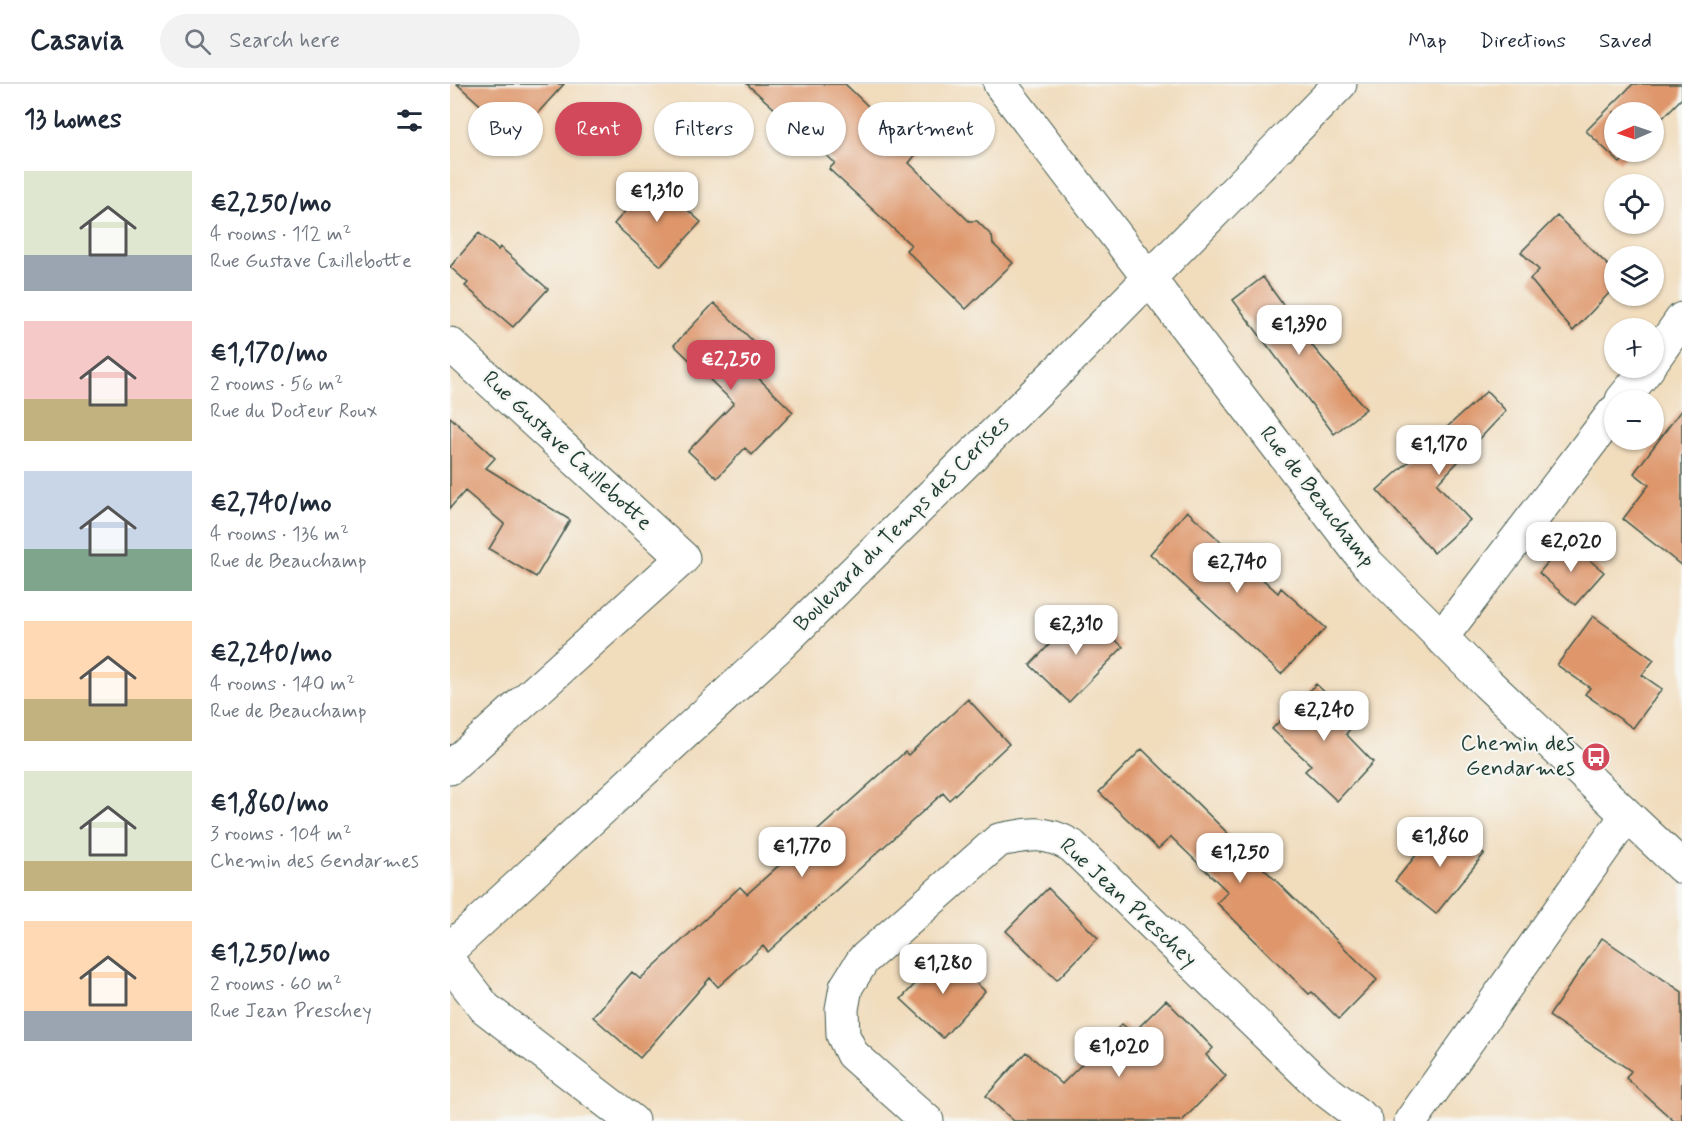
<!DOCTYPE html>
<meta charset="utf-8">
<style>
:root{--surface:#fff;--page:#f2f2f3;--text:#1f2937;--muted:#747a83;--line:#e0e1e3;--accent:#d1495b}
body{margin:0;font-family:Mynerve,sans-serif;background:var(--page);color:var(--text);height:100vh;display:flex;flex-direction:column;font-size:22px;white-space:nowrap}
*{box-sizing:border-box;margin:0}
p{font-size:20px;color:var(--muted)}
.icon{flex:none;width:33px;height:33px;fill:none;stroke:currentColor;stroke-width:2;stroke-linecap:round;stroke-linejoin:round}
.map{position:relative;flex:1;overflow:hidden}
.sheet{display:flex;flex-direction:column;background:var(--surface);width:450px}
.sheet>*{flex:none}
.hud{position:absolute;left:18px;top:18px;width:570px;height:54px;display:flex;gap:12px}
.needle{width:39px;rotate:268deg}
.tools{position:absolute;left:1154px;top:18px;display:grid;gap:12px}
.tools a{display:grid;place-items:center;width:60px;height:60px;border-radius:50%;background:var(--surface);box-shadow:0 2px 4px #0004;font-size:30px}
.price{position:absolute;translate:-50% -51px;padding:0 14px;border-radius:12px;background:#fff;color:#222;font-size:20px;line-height:39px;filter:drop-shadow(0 2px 3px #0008)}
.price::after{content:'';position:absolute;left:50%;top:36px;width:18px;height:14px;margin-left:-9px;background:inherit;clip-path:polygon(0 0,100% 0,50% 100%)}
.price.active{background:var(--accent);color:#fff}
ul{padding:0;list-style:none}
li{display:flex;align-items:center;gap:18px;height:150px;padding:0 24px}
li span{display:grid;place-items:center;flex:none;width:168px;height:120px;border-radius:0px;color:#555}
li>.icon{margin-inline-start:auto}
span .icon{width:72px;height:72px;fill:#fffc;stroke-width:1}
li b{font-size:26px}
h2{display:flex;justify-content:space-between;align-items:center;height:72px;padding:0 24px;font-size:26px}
.tag{padding:0 21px;border-radius:27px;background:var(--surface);box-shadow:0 2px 4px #0004;font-size:21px;line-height:54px}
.tag.active{background:var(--accent);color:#fff}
header{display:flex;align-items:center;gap:36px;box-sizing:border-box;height:84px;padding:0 30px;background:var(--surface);border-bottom:2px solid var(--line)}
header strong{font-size:28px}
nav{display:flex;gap:33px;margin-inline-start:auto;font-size:21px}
.search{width:420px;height:54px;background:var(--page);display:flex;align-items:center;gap:15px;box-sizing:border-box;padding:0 21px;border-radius:33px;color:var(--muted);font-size:22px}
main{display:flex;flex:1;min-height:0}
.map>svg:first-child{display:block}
.building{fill:#de966a}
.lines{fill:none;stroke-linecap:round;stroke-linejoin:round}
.minor-casing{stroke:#3e5548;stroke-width:35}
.primary-casing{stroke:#3e5548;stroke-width:35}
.minor{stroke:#fff;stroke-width:33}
.primary{stroke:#fff;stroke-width:33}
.labels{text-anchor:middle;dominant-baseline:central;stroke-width:4.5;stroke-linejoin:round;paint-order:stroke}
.street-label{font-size:22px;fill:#1f3d34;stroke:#f6f6f2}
.poi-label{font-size:22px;fill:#1f3d34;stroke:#f6f6f2;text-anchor:end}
</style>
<header>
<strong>Casavia</strong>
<div class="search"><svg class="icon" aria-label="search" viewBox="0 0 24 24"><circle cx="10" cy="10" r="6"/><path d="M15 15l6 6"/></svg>Search here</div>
<nav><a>Map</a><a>Directions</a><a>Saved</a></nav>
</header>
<main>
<section class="sheet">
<h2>13 homes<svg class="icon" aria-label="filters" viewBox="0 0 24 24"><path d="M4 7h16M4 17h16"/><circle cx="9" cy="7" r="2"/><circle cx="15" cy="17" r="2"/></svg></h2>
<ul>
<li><span style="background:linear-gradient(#dfe7d0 70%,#9aa5b1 0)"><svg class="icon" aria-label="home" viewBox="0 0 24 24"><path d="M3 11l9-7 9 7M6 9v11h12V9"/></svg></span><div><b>€2,250/mo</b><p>4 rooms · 112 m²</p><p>Rue Gustave Caillebotte</p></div></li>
<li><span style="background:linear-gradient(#f6c9c9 65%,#c2b280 0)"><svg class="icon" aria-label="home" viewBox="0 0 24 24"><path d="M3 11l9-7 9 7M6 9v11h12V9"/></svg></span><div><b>€1,170/mo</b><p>2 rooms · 56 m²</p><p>Rue du Docteur Roux</p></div></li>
<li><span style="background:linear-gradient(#c9d6e8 65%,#7fa58c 0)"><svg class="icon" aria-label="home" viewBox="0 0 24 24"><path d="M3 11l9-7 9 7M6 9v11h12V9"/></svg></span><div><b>€2,740/mo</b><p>4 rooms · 136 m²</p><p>Rue de Beauchamp</p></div></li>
<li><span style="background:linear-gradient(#ffd9b3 65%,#c2b280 0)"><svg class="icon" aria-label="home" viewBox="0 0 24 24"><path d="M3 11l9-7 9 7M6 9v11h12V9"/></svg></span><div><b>€2,240/mo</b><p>4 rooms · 140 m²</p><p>Rue de Beauchamp</p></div></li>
<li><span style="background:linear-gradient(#dfe7d0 75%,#c2b280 0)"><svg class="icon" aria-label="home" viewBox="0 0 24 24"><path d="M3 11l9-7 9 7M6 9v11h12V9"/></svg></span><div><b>€1,860/mo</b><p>3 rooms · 104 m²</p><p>Chemin des Gendarmes</p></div></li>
<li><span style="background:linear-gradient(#ffd9b3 75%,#9aa5b1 0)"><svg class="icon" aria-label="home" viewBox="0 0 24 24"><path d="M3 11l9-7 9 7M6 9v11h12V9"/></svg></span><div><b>€1,250/mo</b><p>2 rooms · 60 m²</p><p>Rue Jean Preschey</p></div></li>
</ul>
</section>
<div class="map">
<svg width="1232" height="1037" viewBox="0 0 1232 1037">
<rect width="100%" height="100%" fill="#f6f6f2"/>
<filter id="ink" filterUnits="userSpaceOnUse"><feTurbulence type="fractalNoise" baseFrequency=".0167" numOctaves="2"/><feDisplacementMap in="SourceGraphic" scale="12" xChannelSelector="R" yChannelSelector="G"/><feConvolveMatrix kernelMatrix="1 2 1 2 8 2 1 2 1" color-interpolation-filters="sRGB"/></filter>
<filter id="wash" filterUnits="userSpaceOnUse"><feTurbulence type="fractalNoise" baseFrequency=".008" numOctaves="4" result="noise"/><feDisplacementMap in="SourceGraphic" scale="24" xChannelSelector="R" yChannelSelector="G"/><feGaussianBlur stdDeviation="1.35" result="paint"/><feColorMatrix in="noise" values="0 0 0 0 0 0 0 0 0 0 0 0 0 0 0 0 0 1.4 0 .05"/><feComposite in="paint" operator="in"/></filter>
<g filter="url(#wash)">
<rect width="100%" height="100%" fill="#f1dcbc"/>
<g id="blocks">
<path class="building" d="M 7,0 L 114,0 L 66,53 Z
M 297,0 L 395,0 L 467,69 L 459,79 L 519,137 L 527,137 L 542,152 L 543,160 L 563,179 L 516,225 L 456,166 L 461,161 L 379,85 L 385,79 Z
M 1183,0 L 1232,0 L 1232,14 L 1203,44 L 1203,28 L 1164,28 L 1164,68 L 1181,68 L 1170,79 L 1136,47 Z
M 203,95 L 251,138 L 211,182 L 164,140 Z
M 1107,132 L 1164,187 L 1164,204 L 1123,247 L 1080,195 L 1089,186 L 1071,168 Z
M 29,149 L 48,166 L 50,163 L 98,205 L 63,243 L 15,202 L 18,199 L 0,183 Z
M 813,193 L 864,264 L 916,325 L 884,350 L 783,216 Z
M 264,219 L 306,260 L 290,276 L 343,328 L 302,371 L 295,364 L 267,394 L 238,367 L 284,319 L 224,261 Z
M 1037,307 L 1056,327 L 987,400 L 1020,436 L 984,469 L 927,406 Z
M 1232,325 L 1232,482 L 1173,435 L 1199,401 L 1184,389 Z
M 0,333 L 45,374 L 36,384 L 120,436 L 86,493 L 39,465 L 54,440 L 15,407 L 0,424 Z
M 737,427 L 828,509 L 831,504 L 876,544 L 831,590 L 700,470 Z
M 1116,457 L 1154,488 L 1125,521 L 1089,489 Z
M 633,525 L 673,563 L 619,618 L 580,581 Z
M 1143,532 L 1204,576 L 1192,591 L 1212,605 L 1183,644 L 1135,610 L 1140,604 L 1107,581 Z
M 866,600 L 906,638 L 896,650 L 923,678 L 887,717 L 855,687 L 861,681 L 822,645 Z
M 518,615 L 559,660 L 499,716 L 493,709 L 318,868 L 313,862 L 268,903 L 260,894 L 190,974 L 143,933 L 182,888 L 190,895 L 290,803 L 297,810 L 455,668 L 458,671 Z
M 692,665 L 927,896 L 889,935 L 862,908 L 859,910 L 767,819 L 778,808 L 721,753 L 708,765 L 649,708 Z
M 994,737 L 1034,770 L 986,830 L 945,797 Z
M 598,804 L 648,854 L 607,896 L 556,847 Z
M 1152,854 L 1232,908 L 1232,1037 L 1224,1037 L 1176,994 L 1181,987 L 1099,932 Z
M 494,869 L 535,907 L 493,954 L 451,915 Z
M 716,916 L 763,964 L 756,971 L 776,992 L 732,1037 L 564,1037 L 536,1012 L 576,968 L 612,1000 L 672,940 L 683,949 Z"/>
</g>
</g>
<g filter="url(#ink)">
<use href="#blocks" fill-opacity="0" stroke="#3e5548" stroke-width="1.5"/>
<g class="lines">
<g class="minor-casing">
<path id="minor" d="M 550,0 L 917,479 L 1037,599 L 1232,783
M 0,260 L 233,474 L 0,684
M 1203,276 L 1232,235
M 1172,316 L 1198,284
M 991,554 L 1164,328
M 0,879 L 35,924 L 182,1037
M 477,1037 L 402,970 L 393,951 L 392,925 L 396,903 L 413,876 L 549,756 C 579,750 595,746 622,762 L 870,1002 L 916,1037
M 961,1037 L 1177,731"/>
</g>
<g class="primary-casing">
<path id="primary" d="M 0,865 L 329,562 L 619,276 L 890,0"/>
</g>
<use href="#minor" class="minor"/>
<use href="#primary" class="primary"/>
</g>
</g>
<defs>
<g id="bus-disc" transform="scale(1.5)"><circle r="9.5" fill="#d1495b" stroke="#f6f6f2"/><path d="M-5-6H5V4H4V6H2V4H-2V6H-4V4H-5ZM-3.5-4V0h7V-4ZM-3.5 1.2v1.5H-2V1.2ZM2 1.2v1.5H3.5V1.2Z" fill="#fff"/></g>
</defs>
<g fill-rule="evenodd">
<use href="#bus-disc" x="1146" y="673"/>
</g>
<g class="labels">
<g class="street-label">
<text transform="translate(117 367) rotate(43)">Rue Gustave Caillebotte</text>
<text transform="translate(867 413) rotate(52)">Rue de Beauchamp</text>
<text transform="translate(452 440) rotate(-45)">Boulevard du Temps des Cerises</text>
<text transform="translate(678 819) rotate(43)">Rue Jean Preschey</text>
</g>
<g class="poi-label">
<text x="1125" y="660">Chemin des<tspan x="1125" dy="25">Gendarmes</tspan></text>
</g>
</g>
</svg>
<div class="tools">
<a><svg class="needle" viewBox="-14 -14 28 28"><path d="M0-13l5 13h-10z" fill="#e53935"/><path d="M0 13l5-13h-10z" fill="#747a83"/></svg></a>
<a><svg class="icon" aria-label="locate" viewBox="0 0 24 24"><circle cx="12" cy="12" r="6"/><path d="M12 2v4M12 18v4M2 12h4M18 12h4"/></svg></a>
<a><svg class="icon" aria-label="layers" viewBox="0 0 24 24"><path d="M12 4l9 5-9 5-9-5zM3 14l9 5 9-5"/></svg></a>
<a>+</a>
<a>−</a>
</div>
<b class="price" style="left:207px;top:139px">€1,310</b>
<b class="price" style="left:849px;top:272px">€1,390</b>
<b class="price active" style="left:281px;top:307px">€2,250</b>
<b class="price" style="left:989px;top:392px">€1,170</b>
<b class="price" style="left:1121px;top:489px">€2,020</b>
<b class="price" style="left:787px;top:510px">€2,740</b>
<b class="price" style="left:626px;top:572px">€2,310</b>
<b class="price" style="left:874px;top:658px">€2,240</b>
<b class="price" style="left:990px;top:784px">€1,860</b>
<b class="price" style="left:352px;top:794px">€1,770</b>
<b class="price" style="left:790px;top:800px">€1,250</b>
<b class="price" style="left:493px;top:911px">€1,280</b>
<b class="price" style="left:669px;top:994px">€1,020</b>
<div class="hud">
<a class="tag">Buy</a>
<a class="tag active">Rent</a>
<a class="tag">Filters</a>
<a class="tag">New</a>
<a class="tag">Apartment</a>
</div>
</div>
</main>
